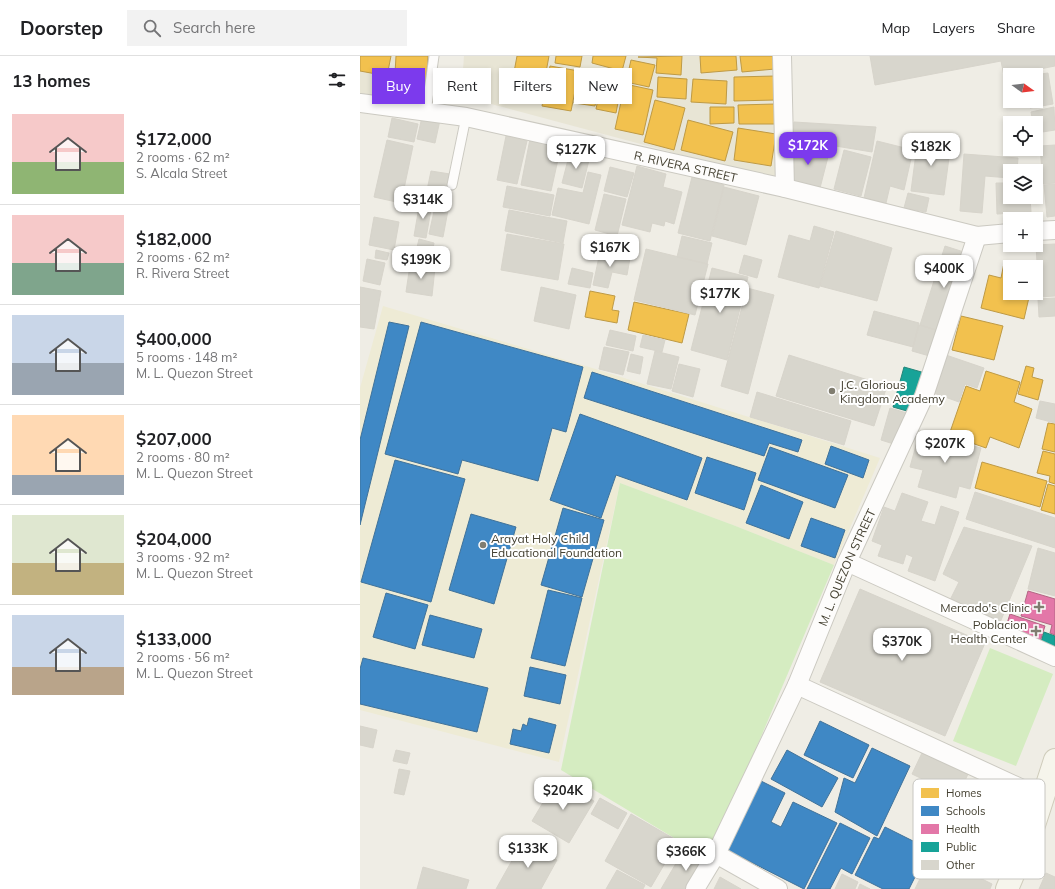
<!DOCTYPE html>
<meta charset="utf-8">
<style>
:root{--surface:#fff;--page:#f2f2f2;--text:#202124;--muted:#757577;--line:#e0e0e0;--accent:#7c3aed}
body{margin:0;font-family:Mulish,sans-serif;background:var(--page);color:var(--text);height:100vh;display:flex;flex-direction:column;font-size:15px;white-space:nowrap}
*{box-sizing:border-box;margin:0}
p{font-size:13px;color:var(--muted)}
.icon{flex:none;width:22px;height:22px;fill:none;stroke:currentColor;stroke-width:2;stroke-linecap:round;stroke-linejoin:round}
.map{position:relative;flex:1;overflow:hidden}
.details{display:flex;flex-direction:column;background:var(--surface);width:360px}
.details>*{flex:none}
.top-card{position:absolute;left:12px;top:12px;width:380px;height:36px;display:flex;gap:8px}
.needle{width:26px;rotate:104deg}
.buttons{position:absolute;left:643px;top:12px;display:grid;gap:8px}
.buttons a{display:grid;place-items:center;width:40px;height:40px;border-radius:0px;background:var(--surface);box-shadow:0 2px 6px #0003;font-size:20px}
.price{position:absolute;translate:-50% -34px;padding:0 9px;border-radius:8px;background:#fff;color:#222;font-size:13px;line-height:26px;filter:drop-shadow(0 1px 2px #0008)}
.price::after{content:'';position:absolute;left:50%;top:24px;width:12px;height:9px;margin-left:-6px;background:inherit;clip-path:polygon(0 0,100% 0,50% 100%)}
.price.on{background:var(--accent);color:#fff}
ul{padding:0;list-style:none}
li{display:flex;align-items:center;gap:12px;height:100px;padding:0 12px}
li+li{border-top:1px solid var(--line)}
li span{display:grid;place-items:center;flex:none;width:112px;height:80px;border-radius:0px;color:#555}
li>.icon{margin-inline-start:auto}
span .icon{width:48px;height:48px;fill:#fffc;stroke-width:1}
li b{font-size:17px}
h2{display:flex;justify-content:space-between;align-items:center;height:48px;padding:0 12px;font-size:17px}
.tag{padding:0 14px;border-radius:0px;background:var(--surface);box-shadow:0 2px 6px #0003;font-size:14px;line-height:36px}
.tag.on{background:var(--accent);color:#fff}
header{display:flex;align-items:center;gap:24px;box-sizing:border-box;height:56px;padding:0 20px;background:var(--surface);border-bottom:1px solid var(--line)}
header strong{font-size:19px}
nav{display:flex;gap:22px;margin-inline-start:auto;font-size:14px}
.search{width:280px;height:36px;background:var(--page);display:flex;align-items:center;gap:10px;box-sizing:border-box;padding:0 14px;border-radius:0px;color:var(--muted);font-size:15px}
main{display:flex;flex:1;min-height:0}
.map>svg:first-child{display:block}
.residential{fill:#e8e5d5}
.education{fill:#eeebd5}
.green{fill:#d5ecc1}
.homes{fill:#f2c14e;stroke:#be9a45}
.schools{fill:#3f88c5;stroke:#407299}
.health{fill:#e377a8;stroke:#b36684}
.public{fill:#17a398;stroke:#248579}
.building{fill:#d8d6cd;stroke:#d7d4cb}
.lines{fill:none;stroke-linecap:round;stroke-linejoin:round}
.lane-casing{stroke:#cbc9c1;stroke-width:11}
.street-casing{stroke:#cbc9c1;stroke-width:20}
.secondary-casing{stroke:#cfccbb;stroke-width:24}
.lane{stroke:#fdfcfb;stroke-width:9}
.street{stroke:#fdfcfb;stroke-width:18}
.secondary{stroke:#f6f5ec;stroke-width:22}
.poi-dot{fill:#807d70;stroke:#fff;stroke-width:1.5}
.labels{text-anchor:middle;dominant-baseline:central;stroke-width:4;stroke-linejoin:round;paint-order:stroke}
.street-label{font-size:12px;fill:#444031;stroke:#fff}
.poi-label{font-size:12px;fill:#444031;stroke:#fff;text-anchor:start}
.key{fill:#fff;stroke:#c7c6c1;stroke-width:1}
.key-label{font-size:11px;fill:#444031}
</style>
<header>
<strong>Doorstep</strong>
<div class="search"><svg class="icon" aria-label="search" viewBox="0 0 24 24"><circle cx="10" cy="10" r="6"/><path d="M15 15l6 6"/></svg>Search here</div>
<nav><a>Map</a><a>Layers</a><a>Share</a></nav>
</header>
<main>
<section class="details">
<h2>13 homes<svg class="icon" aria-label="filters" viewBox="0 0 24 24"><path d="M4 7h16M4 17h16"/><circle cx="9" cy="7" r="2"/><circle cx="15" cy="17" r="2"/></svg></h2>
<ul>
<li><span style="background:linear-gradient(#f6c9c9 60%,#8fb573 0)"><svg class="icon" aria-label="home" viewBox="0 0 24 24"><path d="M3 11l9-7 9 7M6 9v11h12V9"/></svg></span><div><b>$172,000</b><p>2 rooms · 62 m²</p><p>S. Alcala Street</p></div></li>
<li><span style="background:linear-gradient(#f6c9c9 60%,#7fa58c 0)"><svg class="icon" aria-label="home" viewBox="0 0 24 24"><path d="M3 11l9-7 9 7M6 9v11h12V9"/></svg></span><div><b>$182,000</b><p>2 rooms · 62 m²</p><p>R. Rivera Street</p></div></li>
<li><span style="background:linear-gradient(#c9d6e8 60%,#9aa5b1 0)"><svg class="icon" aria-label="home" viewBox="0 0 24 24"><path d="M3 11l9-7 9 7M6 9v11h12V9"/></svg></span><div><b>$400,000</b><p>5 rooms · 148 m²</p><p>M. L. Quezon Street</p></div></li>
<li><span style="background:linear-gradient(#ffd9b3 75%,#9aa5b1 0)"><svg class="icon" aria-label="home" viewBox="0 0 24 24"><path d="M3 11l9-7 9 7M6 9v11h12V9"/></svg></span><div><b>$207,000</b><p>2 rooms · 80 m²</p><p>M. L. Quezon Street</p></div></li>
<li><span style="background:linear-gradient(#dfe7d0 60%,#c2b280 0)"><svg class="icon" aria-label="home" viewBox="0 0 24 24"><path d="M3 11l9-7 9 7M6 9v11h12V9"/></svg></span><div><b>$204,000</b><p>3 rooms · 92 m²</p><p>M. L. Quezon Street</p></div></li>
<li><span style="background:linear-gradient(#c9d6e8 65%,#b9a48a 0)"><svg class="icon" aria-label="home" viewBox="0 0 24 24"><path d="M3 11l9-7 9 7M6 9v11h12V9"/></svg></span><div><b>$133,000</b><p>2 rooms · 56 m²</p><p>M. L. Quezon Street</p></div></li>
</ul>
</section>
<div class="map">
<svg width="695" height="833" viewBox="0 0 695 833">
<rect width="100%" height="100%" fill="#efede5"/>
<path class="residential" d="M 0,0 L 51,0 L 47,44 L 0,40 Z
M 104,0 L 418,0 L 421,83 L 415,124 L 101,40 Z"/>
<path class="education" d="M 23,250 L 229,311 L 520,402 L 474,509 L 373,469 L 260,427 L 199,706 L 0,654 L 0,332 Z"/>
<path class="green" d="M 260,427 L 373,469 L 474,509 L 349,803 L 201,714 Z
M 630,592 L 693,618 L 656,710 L 593,685 Z"/>
<path class="homes" d="M 0,0 L 31,0 L 27,20 L 0,15 Z
M 36,0 L 68,0 L 66,37 L 34,35 Z
M 157,0 L 189,0 L 182,38 L 151,32 Z
M 196,0 L 222,0 L 220,11 L 195,7 Z
M 233,0 L 266,0 L 262,15 L 232,7 Z
M 322,0 L 321,19 L 296,17 L 297,2 L 278,1 Z
M 340,0 L 376,0 L 377,14 L 341,17 Z
M 380,0 L 414,0 L 415,13 L 382,16 Z
M 271,4 L 295,9 L 289,31 L 266,26 Z
M 190,10 L 219,15 L 211,55 L 182,50 Z
M 220,17 L 241,20 L 235,50 L 214,47 Z
M 415,20 L 416,44 L 374,45 L 374,21 Z
M 298,21 L 327,23 L 326,43 L 297,41 Z
M 242,23 L 262,26 L 256,57 L 236,53 Z
M 333,23 L 367,25 L 366,48 L 331,46 Z
M 265,28 L 293,34 L 283,79 L 255,73 Z
M 295,44 L 325,52 L 314,94 L 284,86 Z
M 415,48 L 416,68 L 379,68 L 378,49 Z
M 350,51 L 374,51 L 374,67 L 350,68 Z
M 328,64 L 373,76 L 365,105 L 321,94 Z
M 378,72 L 416,78 L 411,110 L 374,104 Z
M 644,207 L 661,211 L 650,211 L 650,237 L 670,237 L 664,263 L 621,252 L 629,219 L 641,222 Z
M 230,235 L 255,240 L 252,254 L 259,255 L 257,267 L 225,261 Z
M 274,246 L 329,258 L 322,287 L 268,274 Z
M 601,260 L 643,270 L 634,304 L 592,294 Z
M 666,310 L 674,312 L 672,321 L 683,324 L 678,344 L 658,338 Z
M 626,315 L 660,326 L 654,346 L 672,353 L 659,392 L 630,381 L 626,392 L 589,379 L 606,330 L 620,335 Z
M 688,367 L 695,368 L 695,396 L 682,393 Z
M 683,395 L 695,398 L 695,428 L 689,426 L 690,420 L 677,417 Z
M 622,406 L 687,425 L 680,451 L 615,432 Z
M 688,428 L 695,430 L 695,458 L 681,454 Z"/>
<path class="schools" d="M 29,266 L 49,270 L 0,469 L 0,384 Z
M 61,266 L 223,311 L 206,376 L 192,372 L 178,425 L 102,404 L 98,418 L 25,398 Z
M 232,316 L 442,384 L 438,396 L 409,387 L 404,400 L 224,342 Z
M 220,358 L 342,402 L 327,444 L 256,419 L 241,462 L 190,444 Z
M 471,390 L 509,404 L 503,422 L 465,408 Z
M 410,391 L 488,419 L 475,452 L 398,424 Z
M 347,401 L 396,417 L 384,454 L 335,437 Z
M 35,404 L 105,423 L 71,546 L 1,526 Z
M 401,429 L 443,446 L 429,483 L 386,467 Z
M 203,452 L 244,464 L 222,541 L 181,529 Z
M 111,458 L 156,471 L 134,548 L 89,534 Z
M 451,462 L 485,474 L 475,502 L 441,490 Z
M 188,534 L 222,542 L 205,610 L 171,602 Z
M 26,537 L 68,549 L 55,593 L 13,581 Z
M 70,559 L 122,573 L 114,602 L 62,589 Z
M 3,602 L 128,632 L 117,676 L 0,648 L 0,613 Z
M 170,611 L 206,619 L 200,648 L 164,640 Z
M 169,662 L 196,669 L 189,697 L 150,688 L 153,673 L 161,675 L 163,668 L 167,670 Z
M 460,665 L 509,689 L 493,722 L 444,699 Z
M 512,692 L 550,710 L 517,780 L 475,756 L 484,722 L 495,727 Z
M 427,694 L 478,722 L 462,751 L 411,723 Z
M 401,725 L 425,737 L 411,766 L 421,771 L 433,746 L 477,767 L 444,833 L 367,794 Z
M 480,767 L 510,782 L 492,818 L 481,812 L 470,833 L 447,833 Z
M 525,771 L 569,793 L 549,833 L 523,833 L 495,819 L 514,781 L 519,783 Z"/>
<path class="health" d="M 668,535 L 695,543 L 695,579 L 690,577 L 692,569 L 661,560 Z
M 650,558 L 685,570 L 679,589 L 644,577 Z"/>
<path class="public" d="M 544,311 L 565,317 L 554,357 L 533,351 Z
M 684,576 L 695,580 L 695,598 L 679,593 Z"/>
<path class="building" d="M 510,0 L 695,0 L 695,10 L 644,20 L 641,5 L 515,29 Z
M 688,17 L 693,48 L 670,52 L 669,45 L 676,45 L 676,19 L 674,19 Z
M 694,51 L 695,74 L 676,77 L 676,67 L 673,67 L 671,56 Z
M 62,61 L 80,64 L 75,87 L 57,83 Z
M 32,62 L 58,68 L 54,86 L 28,81 Z
M 434,66 L 516,71 L 512,96 L 433,83 Z
M 146,80 L 167,85 L 157,128 L 137,124 Z
M 558,82 L 591,87 L 584,139 L 551,135 Z
M 170,83 L 201,90 L 191,135 L 161,129 Z
M 27,84 L 53,90 L 41,147 L 14,141 Z
M 517,85 L 553,94 L 544,134 L 530,130 L 526,147 L 504,142 Z
M 437,89 L 469,97 L 460,132 L 428,124 Z
M 695,89 L 695,127 L 683,128 L 680,90 Z
M 484,94 L 511,101 L 501,140 L 474,133 Z
M 210,96 L 230,100 L 222,132 L 202,127 Z
M 604,98 L 658,102 L 657,115 L 650,115 L 650,122 L 625,120 L 622,157 L 600,155 Z
M 277,110 L 306,118 L 303,131 L 322,136 L 314,168 L 305,165 L 304,170 L 292,167 L 290,176 L 262,169 Z
M 250,111 L 274,117 L 267,141 L 244,135 Z
M 71,115 L 90,118 L 85,142 L 66,139 Z
M 228,116 L 241,119 L 229,168 L 192,159 L 198,132 L 223,137 Z
M 332,121 L 364,129 L 350,185 L 318,177 Z
M 636,127 L 650,127 L 650,141 L 670,141 L 671,156 L 637,158 Z
M 695,128 L 695,160 L 687,161 L 684,129 Z
M 147,130 L 194,139 L 190,160 L 143,151 Z
M 364,131 L 399,140 L 386,189 L 352,180 Z
M 548,137 L 569,142 L 566,156 L 544,152 Z
M 244,138 L 266,143 L 257,180 L 235,174 Z
M 60,145 L 72,148 L 66,182 L 54,180 Z
M 76,146 L 89,149 L 83,181 L 69,178 Z
M 149,154 L 207,165 L 203,187 L 145,175 Z
M 14,161 L 39,166 L 34,194 L 9,189 Z
M 454,170 L 474,176 L 459,232 L 418,221 L 429,179 L 450,185 Z
M 476,175 L 532,192 L 517,245 L 460,230 Z
M 147,178 L 204,188 L 198,224 L 141,214 Z
M 322,180 L 352,187 L 347,208 L 317,201 Z
M 59,183 L 74,187 L 71,203 L 55,200 Z
M 695,188 L 695,240 L 679,241 L 676,189 Z
M 585,190 L 607,197 L 582,276 L 560,269 Z
M 286,193 L 348,208 L 335,259 L 274,244 Z
M 16,194 L 29,197 L 27,204 L 15,202 Z
M 240,196 L 270,202 L 267,219 L 252,216 L 248,232 L 233,229 Z
M 384,199 L 402,204 L 397,222 L 379,217 Z
M 7,203 L 25,207 L 20,229 L 3,225 Z
M 50,209 L 75,212 L 72,240 L 46,236 Z
M 212,212 L 233,217 L 230,232 L 208,228 Z
M 352,212 L 388,221 L 367,304 L 331,294 Z
M 0,231 L 21,235 L 14,273 L 0,271 Z
M 181,231 L 216,239 L 209,273 L 174,265 Z
M 387,232 L 414,239 L 388,338 L 361,330 Z
M 695,242 L 695,260 L 679,261 L 678,243 Z
M 514,255 L 559,267 L 553,291 L 507,279 Z
M 559,269 L 580,275 L 573,301 L 552,295 Z
M 250,274 L 276,280 L 273,295 L 246,289 Z
M 283,279 L 305,284 L 302,296 L 280,291 Z
M 244,291 L 269,296 L 263,319 L 239,313 Z
M 295,295 L 319,301 L 311,333 L 287,328 Z
M 271,298 L 283,301 L 280,318 L 267,315 Z
M 583,298 L 624,312 L 617,332 L 605,328 L 599,346 L 571,336 Z
M 429,299 L 527,330 L 514,370 L 416,340 Z
M 319,308 L 340,313 L 333,341 L 312,335 Z
M 397,336 L 491,365 L 484,389 L 390,361 Z
M 680,345 L 695,348 L 695,367 L 676,362 Z
M 530,352 L 550,358 L 540,390 L 521,384 Z
M 560,375 L 621,392 L 610,433 L 599,430 L 596,442 L 558,431 L 563,414 L 550,411 Z
M 615,436 L 695,462 L 695,492 L 606,463 Z
M 542,437 L 568,446 L 561,465 L 575,469 L 581,450 L 599,456 L 575,525 L 548,515 L 553,501 L 546,498 L 543,508 L 518,500 L 522,489 L 512,485 L 524,451 L 535,455 Z
M 604,471 L 672,490 L 639,569 L 589,546 L 599,526 L 583,518 Z
M 678,492 L 695,497 L 695,540 L 668,533 Z
M 500,533 L 625,587 L 585,680 L 460,626 Z
M 0,670 L 17,674 L 13,692 L 0,689 Z
M 36,694 L 50,697 L 47,708 L 33,705 Z
M 562,697 L 608,718 L 598,740 L 552,718 Z
M 39,713 L 50,715 L 44,739 L 34,737 Z
M 197,723 L 234,745 L 209,787 L 172,765 Z
M 240,742 L 267,757 L 258,773 L 231,758 Z
M 271,758 L 318,785 L 291,831 L 245,805 Z
M 163,785 L 197,804 L 181,833 L 136,833 Z
M 325,792 L 348,805 L 332,833 L 301,833 Z
M 572,798 L 632,828 L 630,833 L 555,833 Z
M 63,811 L 109,824 L 106,833 L 57,833 Z
M 257,814 L 285,829 L 283,833 L 246,833 Z
M 686,817 L 695,821 L 695,833 L 679,833 Z
M 482,818 L 498,826 L 495,833 L 475,833 Z
M 360,821 L 381,833 L 354,833 Z
M 500,828 L 510,833 L 498,833 Z"/>
<g class="lines">
<g class="lane-casing">
<path id="lane" d="M 66,56 L 74,0
M 92,129 L 106,61"/>
</g>
<g class="street-casing">
<g id="street">
<path d="M 422,0 L 425,132"/>
<path id="s1" d="M 0,47 L 106,61 L 425,132 L 617,180 L 650,177"/>
<path d="M 676,175 L 695,174"/>
<path d="M 487,506 L 695,601"/>
<path d="M 437,629 L 682,742"/>
<path d="M 356,798 L 418,833"/>
<path id="s2" d="M 335,833 L 356,798 L 437,629 L 487,506 L 564,340 L 617,180"/>
</g>
</g>
<g class="secondary-casing">
<path id="secondary" d="M 647,833 L 674,769 L 695,704"/>
</g>
<use href="#lane" class="lane"/>
<use href="#street" class="street"/>
<use href="#secondary" class="secondary"/>
</g>
<g class="poi-dot">
<circle cx="472" cy="335" r="4"/>
<circle cx="123" cy="489" r="4"/>
<path d="M677 545h4v4h4v4h-4v4h-4v-4h-4v-4h4z"/>
<path d="M674 569h4v4h4v4h-4v4h-4v-4h-4v-4h4z"/>
</g>
<g class="labels">
<g class="street-label">
<text stroke="none"><textPath href="#s1" startOffset="332">R. RIVERA STREET</textPath></text>
<text stroke="none"><textPath href="#s2" startOffset="356">M. L. QUEZON STREET</textPath></text>
</g>
<g class="poi-label">
<text x="480" y="328">J.C. Glorious<tspan x="480" dy="14">Kingdom Academy</tspan></text>
<text x="131" y="482">Arayat Holy Child<tspan x="131" dy="14">Educational Foundation</tspan></text>
<text x="670" y="551" text-anchor="end">Mercado's Clinic</text>
<text x="667" y="568" text-anchor="end">Poblacion<tspan x="667" dy="14">Health Center</tspan></text>
</g>
</g>
<rect x="553" y="723" width="132" height="100" rx="6" class="key"/>
<rect x="561" y="732" width="18" height="10" fill="#f2c14e"/>
<rect x="561" y="750" width="18" height="10" fill="#3f88c5"/>
<rect x="561" y="768" width="18" height="10" fill="#e377a8"/>
<rect x="561" y="786" width="18" height="10" fill="#17a398"/>
<rect x="561" y="804" width="18" height="10" fill="#d8d6cd"/>
<g class="key-label">
<text x="586" y="741">Homes</text>
<text x="586" y="759">Schools</text>
<text x="586" y="777">Health</text>
<text x="586" y="795">Public</text>
<text x="586" y="813">Other</text>
</g>
</svg>
<div class="buttons">
<a><svg class="needle" viewBox="-14 -14 28 28"><path d="M0-13l5 13h-10z" fill="#e53935"/><path d="M0 13l5-13h-10z" fill="#757577"/></svg></a>
<a><svg class="icon" aria-label="locate" viewBox="0 0 24 24"><circle cx="12" cy="12" r="6"/><path d="M12 2v4M12 18v4M2 12h4M18 12h4"/></svg></a>
<a><svg class="icon" aria-label="layers" viewBox="0 0 24 24"><path d="M12 4l9 5-9 5-9-5zM3 14l9 5 9-5"/></svg></a>
<a>+</a>
<a>−</a>
</div>
<b class="price on" style="left:448px;top:110px">$172K</b>
<b class="price" style="left:571px;top:111px">$182K</b>
<b class="price" style="left:216px;top:114px">$127K</b>
<b class="price" style="left:63px;top:164px">$314K</b>
<b class="price" style="left:250px;top:212px">$167K</b>
<b class="price" style="left:61px;top:224px">$199K</b>
<b class="price" style="left:584px;top:233px">$400K</b>
<b class="price" style="left:360px;top:258px">$177K</b>
<b class="price" style="left:585px;top:408px">$207K</b>
<b class="price" style="left:542px;top:606px">$370K</b>
<b class="price" style="left:203px;top:755px">$204K</b>
<b class="price" style="left:168px;top:813px">$133K</b>
<b class="price" style="left:326px;top:816px">$366K</b>
<div class="top-card">
<a class="tag on">Buy</a>
<a class="tag">Rent</a>
<a class="tag">Filters</a>
<a class="tag">New</a>
</div>
</div>
</main>
